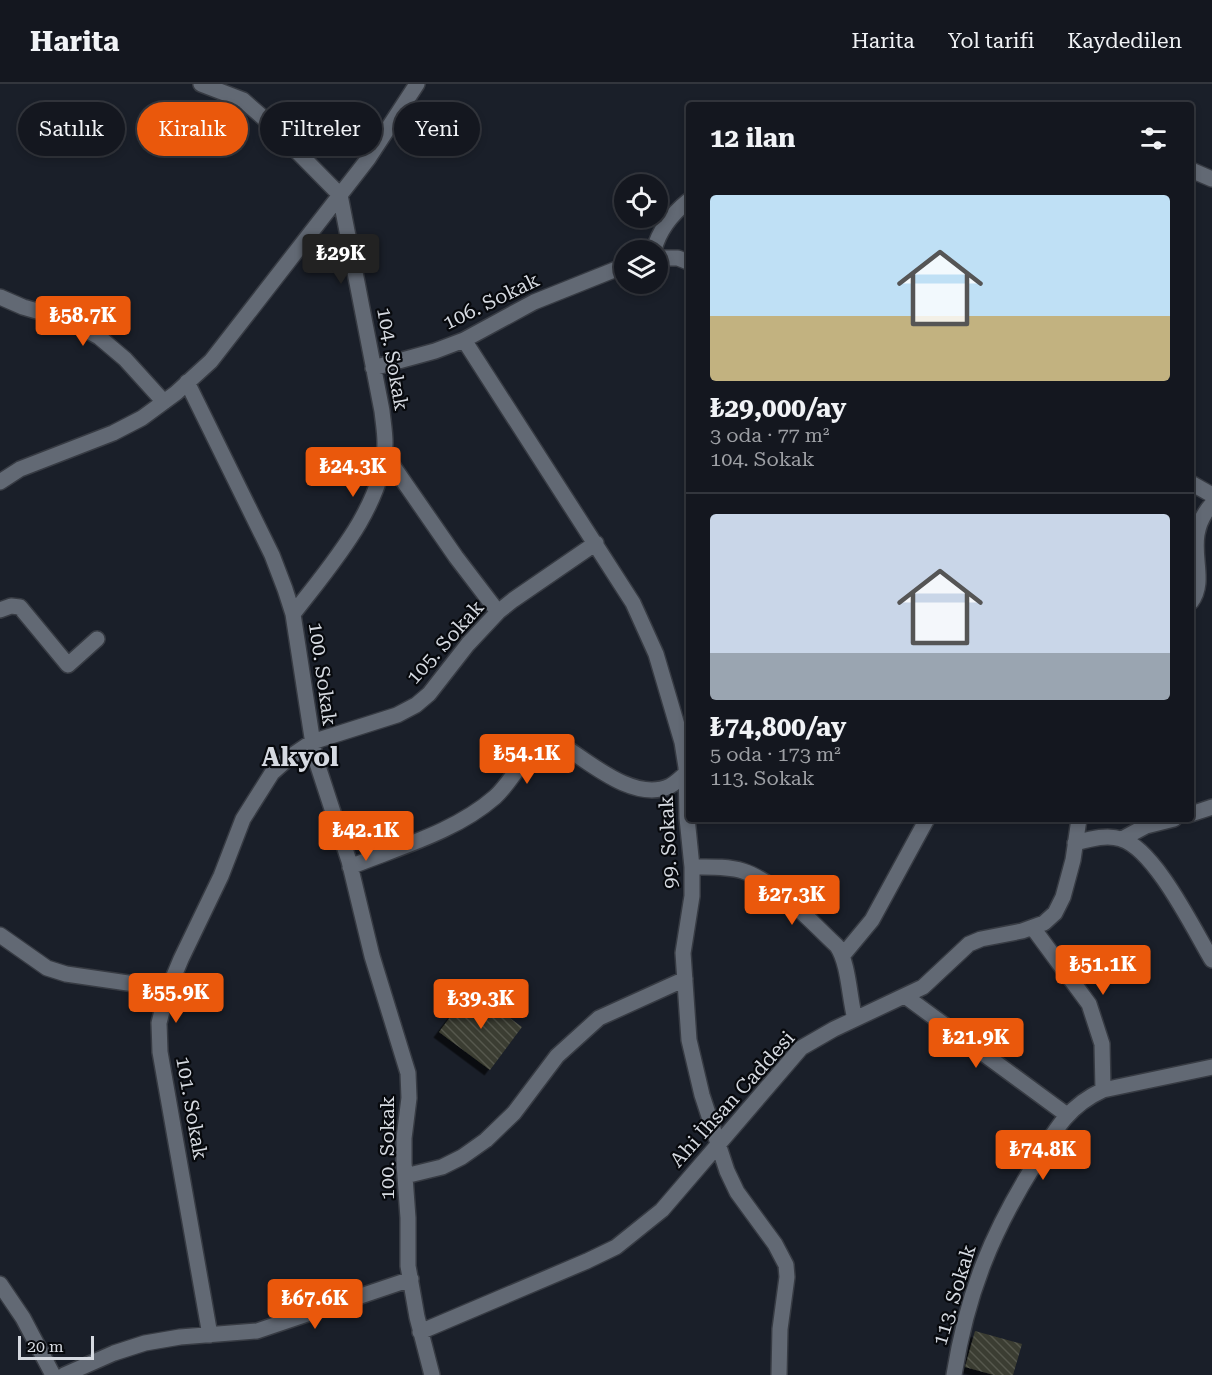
<!DOCTYPE html>
<html lang="tr">
<meta charset="utf-8">
<style>
:root{--surface:#14171f;--page:#21242c;--text:#f1f3f6;--muted:#9d9fa4;--line:#33363d;--accent:#ea580c}
body{margin:0;font-family:"Roboto Serif",serif;background:var(--page);color:var(--text);height:100vh;display:flex;flex-direction:column;font-size:22px;white-space:nowrap}
*{box-sizing:border-box;margin:0}
p{font-size:20px;color:var(--muted)}
.icon{flex:none;width:33px;height:33px;fill:none;stroke:currentColor;stroke-width:2;stroke-linecap:round;stroke-linejoin:round}
.map{position:relative;flex:1;overflow:hidden}
.sheet{position:absolute;left:686px;top:18px;width:508px;height:720px;display:flex;flex-direction:column;background:var(--surface);border-radius:6px;box-shadow:0 3px 9px #0003,0 0 0 2px var(--line)}
.sheet>*{flex:none}
.top-card{position:absolute;left:18px;top:18px;width:570px;height:54px;display:flex;gap:12px}
.fabs{position:absolute;left:614px;top:90px;display:grid;gap:12px}
.fabs a{display:grid;place-items:center;width:54px;height:54px;border-radius:50%;background:var(--surface);box-shadow:0 3px 9px #0003,0 0 0 2px var(--line);font-size:30px}
.scale{position:absolute;left:18px;bottom:15px;width:76px;box-sizing:border-box;padding-left:6px;border:3px solid #d5d9e0;border-top:0;font-size:16px;line-height:21px;white-space:nowrap;color:#d5d9e0;-webkit-text-stroke:4px #07090d;paint-order:stroke}
.price{position:absolute;translate:-50% -51px;padding:0 14px;border-radius:6px;background:var(--accent);color:#fff;font-size:20px;line-height:39px;filter:drop-shadow(0 2px 3px #0008)}
.price::after{content:'';position:absolute;left:50%;top:36px;width:18px;height:14px;margin-left:-9px;background:inherit;clip-path:polygon(0 0,100% 0,50% 100%)}
.price.selected{background:#222;color:#fff}
ul{padding:0;list-style:none}
li{display:grid;align-content:center;gap:12px;height:318px;padding:0 24px}
li+li{border-top:2px solid var(--line)}
li span{display:grid;place-items:center;height:186px;border-radius:6px;color:#555}
li>.icon{margin-inline-start:auto}
span .icon{width:108px;height:108px;fill:#fffc;stroke-width:1}
li b{font-size:26px}
h2{display:flex;justify-content:space-between;align-items:center;height:72px;padding:0 24px;font-size:26px}
.tag{padding:0 21px;border-radius:27px;background:var(--surface);box-shadow:0 3px 9px #0003,0 0 0 2px var(--line);font-size:21px;line-height:54px}
.tag.selected{background:var(--accent);color:#fff}
header{display:flex;align-items:center;gap:36px;box-sizing:border-box;height:84px;padding:0 30px;background:var(--surface);border-bottom:2px solid var(--line)}
header strong{font-size:28px}
nav{display:flex;gap:33px;margin-inline-start:auto;font-size:21px}
.map>svg:first-child{display:block}
.building{fill:url(#building-back-hatch);filter:url(#shadow)}
.lines{fill:none;stroke-linecap:round;stroke-linejoin:round}
.minor-casing{stroke:#373b43;stroke-width:18}
.minor{stroke:#626974;stroke-width:15}
.labels{text-anchor:middle;dominant-baseline:central;stroke-width:4.5;stroke-linejoin:round;paint-order:stroke}
.street-label{font-size:20px;fill:#d5d9e0;stroke:#07090d}
.district-label{font-size:26px;font-weight:bold;fill:#d5d9e0;stroke:#07090d}
</style>
<header>
<strong>Harita</strong>
<nav><a>Harita</a><a>Yol tarifi</a><a>Kaydedilen</a></nav>
</header>
<div class="map">
<svg width="1212" height="1291" viewBox="0 0 1212 1291">
<defs>
<pattern id="building-back-hatch" width="6" height="6" patternUnits="userSpaceOnUse" patternTransform="scale(1.5)"><rect width="6" height="6" fill="#3b3c30"/><path d="M-1 5l2 2M0 0l6 6M5-1l2 2" fill="none" stroke="#56584e"/></pattern>
<filter id="shadow"><feDropShadow dx="-5.5" dy="5.5" stdDeviation="0" flood-color="#0009"/></filter>
</defs>
<rect width="100%" height="100%" fill="#1a1f29"/>
<path class="building" d="M 471,905 L 522,943 L 490,986 L 439,948 Z
M 975,1247 L 1022,1260 L 1013,1291 L 994,1291 L 965,1283 Z"/>
<g class="lines">
<g class="minor-casing">
<path id="minor" d="M 201,0 L 243,16 L 267,37 L 340,111 L 382,327 C 383,337 385,348 385,359 C 385,421 329,483 293,530
M 1191,86 L 1212,95
M 654,166 C 659,146 672,130 688,117
M 657,174 L 678,174 L 688,178
M 0,213 L 23,223 L 68,236 L 99,253 L 125,275 L 164,318
M 464,256 L 633,519 L 656,570 L 682,658 L 686,683 L 687,734 L 692,783 L 692,812 L 683,869 L 689,956 L 702,1011 L 727,1087 L 737,1108 L 775,1160 L 786,1181 L 787,1193 L 780,1245 L 779,1291
M 373,284 L 435,267 L 464,256 L 534,218 L 624,182
M 187,298 L 272,471 L 285,505 L 293,530 L 315,673 L 349,777 L 372,872 L 408,989 L 409,1014 L 404,1054 L 404,1079 L 408,1134 L 408,1182 L 417,1233 L 432,1291
M 384,369 L 456,473 L 498,528
M 0,398 L 20,385 L 113,349 L 142,334 L 176,309 L 211,277 L 368,75 L 417,0
M 1191,399 L 1212,411
M 1191,518 C 1211,491 1179,457 1212,420
M 0,526 L 11,522 L 20,523 L 68,581 L 97,555
M 1191,730 L 1212,723
M 1122,755 L 1146,742 L 1174,735
M 1075,759 C 1090,755 1107,750 1121,755 C 1155,765 1194,846 1212,876
M 350,783 C 399,763 455,748 495,713 C 517,693 525,660 559,659 C 588,677 634,719 670,702 C 677,698 683,692 688,687
M 692,783 C 709,783 727,782 743,787 C 775,797 812,839 837,862 C 849,880 849,913 855,935
M 1033,844 L 1089,920 L 1102,960 L 1103,1006
M 0,851 L 47,884 L 66,890 L 169,905
M 843,871 L 872,836 L 927,735
M 905,912 L 1067,1031
M 405,1092 L 442,1083 L 462,1073 L 486,1056 L 514,1029 L 557,972 L 599,934 L 685,895
M 0,1200 L 23,1234 L 53,1291
M 420,1248 L 587,1177 L 616,1163 L 662,1126 L 801,964 L 834,945 L 923,903 L 969,860 L 981,855 L 1022,847 L 1044,839 L 1055,829 L 1063,813 L 1073,776 L 1079,735
M 210,1251 L 160,968 L 159,939 L 166,911 L 181,875 L 221,792 L 243,735 L 272,689 L 290,673 L 312,658 L 397,631 L 416,621 L 429,610 L 468,560 L 498,528 L 513,516 L 596,459
M 64,1291 L 114,1269 L 145,1259 L 180,1253 L 257,1247 L 411,1195
M 954,1291 C 967,1209 992,1148 1036,1078 C 1055,1046 1068,1022 1103,1006 L 1212,983"/>
</g>
<use href="#minor" class="minor"/>
</g>
<g class="labels">
<g class="street-label">
<text transform="translate(491 217) rotate(-26)">106. Sokak</text>
<text transform="translate(393 275) rotate(80)">104. Sokak</text>
<text transform="translate(445 558) rotate(-48)">105. Sokak</text>
<text transform="translate(323 590) rotate(82)">100. Sokak</text>
<text transform="translate(668 758) rotate(-93)">99. Sokak</text>
<text transform="translate(732 1015) rotate(-48)">Ahi İhsan Caddesi</text>
<text transform="translate(192 1024) rotate(80)">101. Sokak</text>
<text transform="translate(387 1064) rotate(-90)">100. Sokak</text>
<text transform="translate(954 1211) rotate(-73)">113. Sokak</text>
</g>
<g class="district-label">
<text x="300" y="673">Akyol</text>
</g>
</g>
</svg>
<div class="fabs">
<a><svg class="icon" aria-label="locate" viewBox="0 0 24 24"><circle cx="12" cy="12" r="6"/><path d="M12 2v4M12 18v4M2 12h4M18 12h4"/></svg></a>
<a><svg class="icon" aria-label="layers" viewBox="0 0 24 24"><path d="M12 4l9 5-9 5-9-5zM3 14l9 5 9-5"/></svg></a>
</div>
<div class="scale">20 m</div>
<b class="price selected" style="left:341px;top:201px">₺29K</b>
<b class="price" style="left:83px;top:263px">₺58.7K</b>
<b class="price" style="left:353px;top:414px">₺24.3K</b>
<b class="price" style="left:527px;top:701px">₺54.1K</b>
<b class="price" style="left:366px;top:778px">₺42.1K</b>
<b class="price" style="left:792px;top:842px">₺27.3K</b>
<b class="price" style="left:1103px;top:912px">₺51.1K</b>
<b class="price" style="left:176px;top:940px">₺55.9K</b>
<b class="price" style="left:481px;top:946px">₺39.3K</b>
<b class="price" style="left:976px;top:985px">₺21.9K</b>
<b class="price" style="left:1043px;top:1097px">₺74.8K</b>
<b class="price" style="left:315px;top:1246px">₺67.6K</b>
<div class="top-card">
<a class="tag">Satılık</a>
<a class="tag selected">Kiralık</a>
<a class="tag">Filtreler</a>
<a class="tag">Yeni</a>
</div>
<section class="sheet">
<h2>12 ilan<svg class="icon" aria-label="filters" viewBox="0 0 24 24"><path d="M4 7h16M4 17h16"/><circle cx="9" cy="7" r="2"/><circle cx="15" cy="17" r="2"/></svg></h2>
<ul>
<li><span style="background:linear-gradient(#bfe0f5 65%,#c2b280 0)"><svg class="icon" aria-label="home" viewBox="0 0 24 24"><path d="M3 11l9-7 9 7M6 9v11h12V9"/></svg></span><div><b>₺29,000/ay</b><p>3 oda · 77 m²</p><p>104. Sokak</p></div></li>
<li><span style="background:linear-gradient(#c9d6e8 75%,#9aa5b1 0)"><svg class="icon" aria-label="home" viewBox="0 0 24 24"><path d="M3 11l9-7 9 7M6 9v11h12V9"/></svg></span><div><b>₺74,800/ay</b><p>5 oda · 173 m²</p><p>113. Sokak</p></div></li>
</ul>
</section>
</div>
